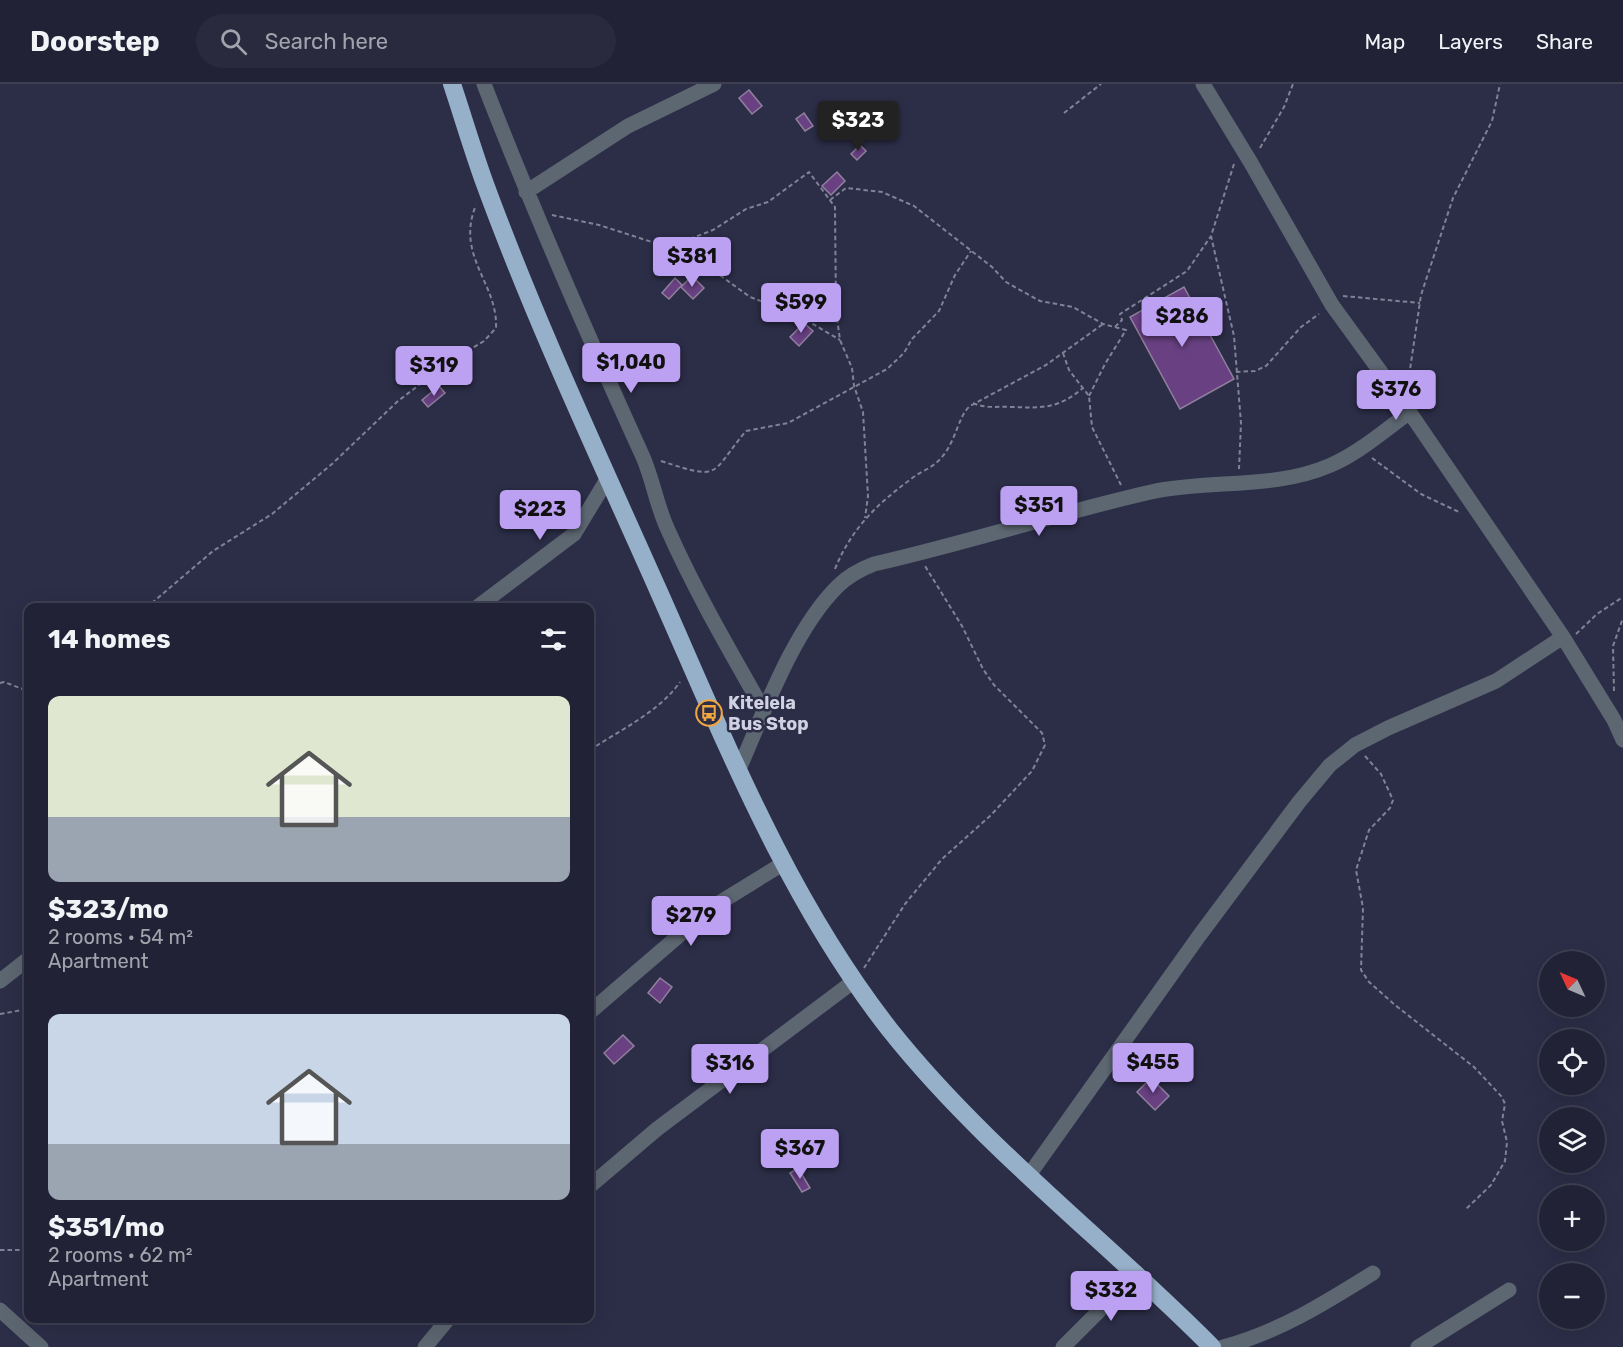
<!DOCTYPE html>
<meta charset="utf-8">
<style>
:root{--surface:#212236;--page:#292a3e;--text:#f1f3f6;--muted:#a2a4ad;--line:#3e3f51;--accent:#bca0f2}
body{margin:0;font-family:Rubik,sans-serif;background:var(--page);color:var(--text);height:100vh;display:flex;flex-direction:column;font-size:22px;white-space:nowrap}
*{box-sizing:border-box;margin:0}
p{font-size:20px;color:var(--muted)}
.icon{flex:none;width:33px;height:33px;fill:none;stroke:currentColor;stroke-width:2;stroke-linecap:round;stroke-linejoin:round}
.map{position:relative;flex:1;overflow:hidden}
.sheet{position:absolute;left:24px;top:519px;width:570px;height:720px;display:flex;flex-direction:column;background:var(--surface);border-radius:12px;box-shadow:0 6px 24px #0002,0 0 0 2px var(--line)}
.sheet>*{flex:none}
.needle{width:39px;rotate:314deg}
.controls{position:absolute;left:1539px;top:867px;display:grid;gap:12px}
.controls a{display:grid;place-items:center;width:66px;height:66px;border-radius:50%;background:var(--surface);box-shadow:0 6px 24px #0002,0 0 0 2px var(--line);font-size:30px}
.price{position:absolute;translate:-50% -51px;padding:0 14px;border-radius:6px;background:var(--accent);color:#111;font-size:20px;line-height:39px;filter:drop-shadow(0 2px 3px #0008)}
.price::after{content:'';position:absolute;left:50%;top:36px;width:18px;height:14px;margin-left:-9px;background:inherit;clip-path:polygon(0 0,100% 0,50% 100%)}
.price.selected{background:#222;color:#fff}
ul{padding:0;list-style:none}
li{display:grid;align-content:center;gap:12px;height:318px;padding:0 24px}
li span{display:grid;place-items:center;height:186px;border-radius:12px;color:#555}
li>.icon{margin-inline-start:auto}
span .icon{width:108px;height:108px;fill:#fffc;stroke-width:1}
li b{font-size:26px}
h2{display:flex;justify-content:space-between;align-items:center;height:72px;padding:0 24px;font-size:26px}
header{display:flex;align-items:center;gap:36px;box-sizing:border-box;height:84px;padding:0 30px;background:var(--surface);border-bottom:2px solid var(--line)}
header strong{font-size:28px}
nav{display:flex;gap:33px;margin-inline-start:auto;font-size:21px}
.search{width:420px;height:54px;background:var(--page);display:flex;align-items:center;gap:15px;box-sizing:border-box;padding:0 21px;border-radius:33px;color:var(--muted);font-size:22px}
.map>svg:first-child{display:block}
.building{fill:#694183;stroke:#90809d;stroke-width:1.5}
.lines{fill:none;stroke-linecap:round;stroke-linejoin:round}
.path{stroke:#808297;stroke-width:2;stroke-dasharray:4.5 3;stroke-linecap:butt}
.street{stroke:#5d6771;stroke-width:15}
.highway{stroke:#97b0ca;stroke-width:18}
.labels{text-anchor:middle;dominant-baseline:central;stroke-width:5;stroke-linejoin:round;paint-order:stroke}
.poi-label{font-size:18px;font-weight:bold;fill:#d0d2e3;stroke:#2c2e48;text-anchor:start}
</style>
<header>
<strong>Doorstep</strong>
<div class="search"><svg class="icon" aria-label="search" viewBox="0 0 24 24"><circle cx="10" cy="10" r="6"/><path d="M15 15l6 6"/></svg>Search here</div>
<nav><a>Map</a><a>Layers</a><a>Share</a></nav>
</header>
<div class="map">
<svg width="1623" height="1263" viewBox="0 0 1623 1263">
<rect width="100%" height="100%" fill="#2c2e48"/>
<path class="building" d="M 749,6 L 762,22 L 752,30 L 739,14 Z
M 804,29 L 813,42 L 805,47 L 796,35 Z
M 860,61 L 866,67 L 857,76 L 851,70 Z
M 837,88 L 845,97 L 831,111 L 822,102 Z
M 692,192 L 704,204 L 693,215 L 681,203 Z
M 675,194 L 682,201 L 669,215 L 662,209 Z
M 1184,203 L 1234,295 L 1180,325 L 1130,233 Z
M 804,239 L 813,247 L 799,262 L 790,253 Z
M 439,302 L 445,309 L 428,323 L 422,316 Z
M 660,894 L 672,903 L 660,919 L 648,909 Z
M 623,951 L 634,962 L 614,980 L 604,969 Z
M 1151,994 L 1169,1012 L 1155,1026 L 1137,1008 Z
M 798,1084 L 810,1104 L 802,1108 L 790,1089 Z"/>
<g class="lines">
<path class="path" d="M 1064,29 L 1101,0
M 1260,64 L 1284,23 L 1293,0
M 1234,80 L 1211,152 L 1234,252 L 1241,339 L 1239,385
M 830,116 L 846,104 L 882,108 L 914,122 L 992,183 L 1006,198 L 1029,211 L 1040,217 L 1073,223 L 1103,240 L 1126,246 L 1105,280 L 1089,312
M 552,131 L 599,141 L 677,166 L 707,182 L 750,213 L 796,230 L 840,256
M 669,163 L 713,146 L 746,125 L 768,118 L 809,88 L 835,123 L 836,227 L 840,256 L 852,284 L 854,302 L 863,328 L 868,412 L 865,434
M 1343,212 L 1420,219
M 1115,243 L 1122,236 L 1120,230 L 1187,187 L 1211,152
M 1063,269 L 1069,286 L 1089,312 L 1092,343 L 1121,401
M 1236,288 L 1255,287 L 1266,282 L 1301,243 L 1319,230
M 1408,299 L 1421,211 L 1453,114 L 1492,37 L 1500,0
M 973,319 C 986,325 998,322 1011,323 C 1043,324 1058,325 1083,304
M 1372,374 L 1421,410 L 1461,429
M 661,377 C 723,397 709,391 746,347 L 788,339 L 887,285 L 904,269 L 912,255 L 939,227 L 955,191 L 971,167
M 835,485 C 851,445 877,420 911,395 C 921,387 933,384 941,374 C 956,358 958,332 970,322 L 1046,281 L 1103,240
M 146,524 L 213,467 L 272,430 L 332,380 L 398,317 L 448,279 L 484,257 L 496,244 C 498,199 455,172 476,121
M 1576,550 L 1597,530 L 1623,513
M 0,599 L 4,598 L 28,607
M 1614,607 L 1613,562 L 1623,534
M 590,666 C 620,646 659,628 680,598
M 1365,672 L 1381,690 L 1393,716 L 1390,724 L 1369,746 L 1356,786 L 1363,824 L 1361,886 L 1369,898 L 1395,921 L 1474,983 L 1502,1013 L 1505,1020 L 1502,1037 L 1507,1058 L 1505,1077 L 1491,1101 L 1466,1125
M 864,884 L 905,820 L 942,775 L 991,731 L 1032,687 L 1045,661 L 1042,649 L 994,601 L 983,585 L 962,542 L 925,482
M 0,930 L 28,925
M 0,1166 L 28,1166"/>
<path class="street" d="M 484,0 C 533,126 587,250 643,373 C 653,396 657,423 668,446 C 696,509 730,567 764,627
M 1203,0 L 1251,79 L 1332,221 L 1404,320 L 1563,553 L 1614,636 L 1623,656
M 526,108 L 628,42 L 714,0
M 476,524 L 574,450 L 608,394
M 739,685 C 764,628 794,545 838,502 C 849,491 861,485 874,480 C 967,459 1058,429 1151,408 C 1210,395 1274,406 1331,381 C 1359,369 1385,346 1410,328
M 0,897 L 28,875
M 590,928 L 711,824 L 784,779
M 1029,1091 L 1199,852 L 1299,718 L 1330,681 L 1355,661 L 1388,644 L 1496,597 L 1563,553
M 590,1102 L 657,1045 L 854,897
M 0,1226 L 41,1263
M 425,1263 L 449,1234
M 1063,1263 L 1137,1189
M 1223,1263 C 1279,1248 1325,1219 1373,1189
M 1418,1263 L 1509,1206"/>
<path class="highway" d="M 452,0 C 463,33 473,67 485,100 C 536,239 599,373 659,508 C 726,659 788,816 890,946 C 983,1063 1107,1157 1212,1263"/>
</g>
<defs>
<g id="bus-ring" transform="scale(1.35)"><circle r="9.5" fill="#2c2e48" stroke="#f1a640" stroke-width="1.5"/><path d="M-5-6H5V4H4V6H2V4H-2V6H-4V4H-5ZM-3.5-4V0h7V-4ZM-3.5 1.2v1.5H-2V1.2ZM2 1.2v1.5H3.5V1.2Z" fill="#f1a640"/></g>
</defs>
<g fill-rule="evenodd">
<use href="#bus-ring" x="709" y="629"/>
</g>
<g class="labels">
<g class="poi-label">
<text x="728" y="619">Kitelela<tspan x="728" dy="21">Bus Stop</tspan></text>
</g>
</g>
</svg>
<div class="controls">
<a><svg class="needle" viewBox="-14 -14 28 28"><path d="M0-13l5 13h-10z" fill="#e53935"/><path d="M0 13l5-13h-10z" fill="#a2a4ad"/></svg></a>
<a><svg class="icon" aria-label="locate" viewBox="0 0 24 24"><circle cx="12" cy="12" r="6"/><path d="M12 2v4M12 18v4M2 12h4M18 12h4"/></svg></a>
<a><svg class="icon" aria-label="layers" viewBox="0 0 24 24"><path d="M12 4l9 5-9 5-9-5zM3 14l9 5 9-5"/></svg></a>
<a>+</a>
<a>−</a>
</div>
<b class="price selected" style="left:858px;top:68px">$323</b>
<b class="price" style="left:692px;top:204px">$381</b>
<b class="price" style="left:801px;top:250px">$599</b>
<b class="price" style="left:1182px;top:264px">$286</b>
<b class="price" style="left:631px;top:310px">$1,040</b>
<b class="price" style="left:434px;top:313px">$319</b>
<b class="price" style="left:1396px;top:337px">$376</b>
<b class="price" style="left:1039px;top:453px">$351</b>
<b class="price" style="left:540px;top:457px">$223</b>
<b class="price" style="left:691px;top:863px">$279</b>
<b class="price" style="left:1153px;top:1010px">$455</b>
<b class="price" style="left:730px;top:1011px">$316</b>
<b class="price" style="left:800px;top:1096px">$367</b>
<b class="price" style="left:1111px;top:1238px">$332</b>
<section class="sheet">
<h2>14 homes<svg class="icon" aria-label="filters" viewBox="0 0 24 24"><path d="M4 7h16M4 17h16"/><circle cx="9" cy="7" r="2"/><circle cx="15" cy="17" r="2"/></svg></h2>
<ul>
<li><span style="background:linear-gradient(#dfe7d0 65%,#9aa5b1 0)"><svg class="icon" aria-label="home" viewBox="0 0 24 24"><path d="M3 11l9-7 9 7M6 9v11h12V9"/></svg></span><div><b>$323/mo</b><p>2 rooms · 54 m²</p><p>Apartment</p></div></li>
<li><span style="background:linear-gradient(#c9d6e8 70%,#9aa5b1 0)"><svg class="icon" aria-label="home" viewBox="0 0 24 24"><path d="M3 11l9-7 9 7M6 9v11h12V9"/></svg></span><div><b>$351/mo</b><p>2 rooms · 62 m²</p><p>Apartment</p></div></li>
</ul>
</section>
</div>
